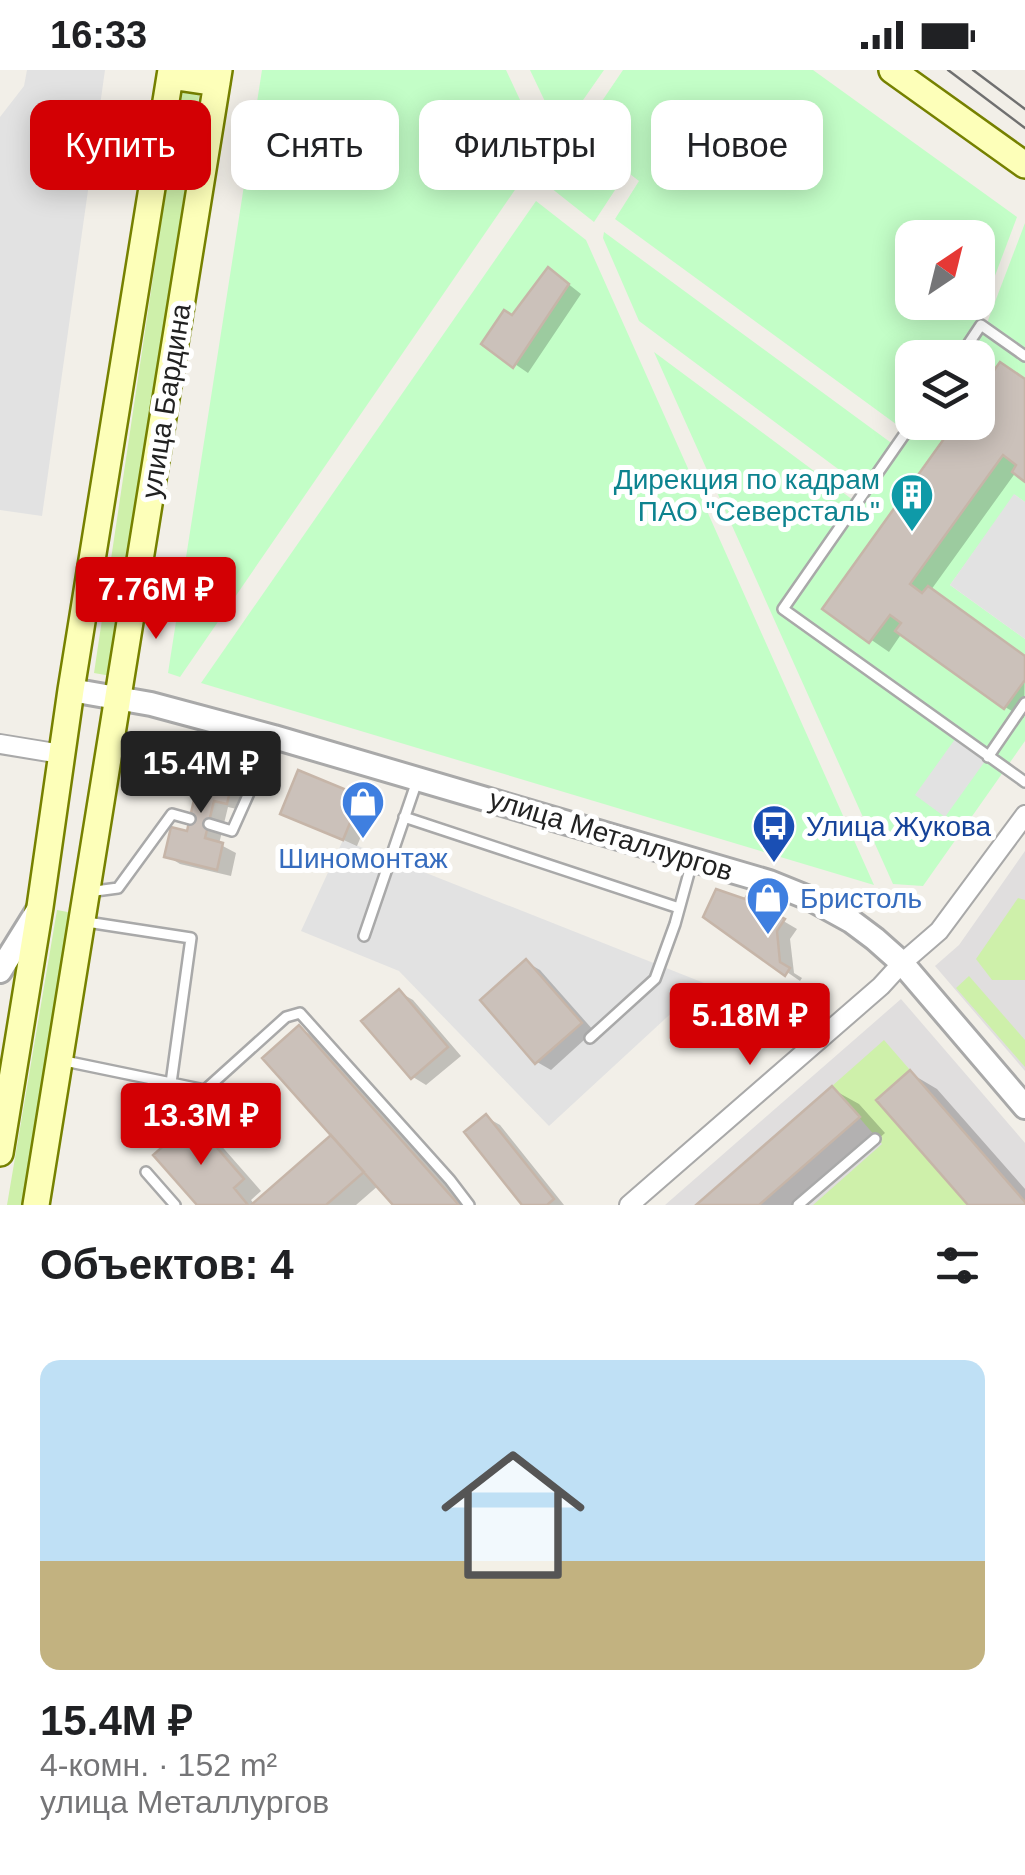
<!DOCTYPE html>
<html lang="ru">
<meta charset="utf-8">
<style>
:root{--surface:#fff;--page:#f6f6f6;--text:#202124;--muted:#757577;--accent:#d30004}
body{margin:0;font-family:Arial,sans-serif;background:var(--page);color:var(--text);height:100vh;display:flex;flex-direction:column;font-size:38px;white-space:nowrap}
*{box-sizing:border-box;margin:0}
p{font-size:32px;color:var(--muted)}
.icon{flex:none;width:55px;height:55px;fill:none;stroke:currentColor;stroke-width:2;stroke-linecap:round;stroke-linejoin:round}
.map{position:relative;height:1135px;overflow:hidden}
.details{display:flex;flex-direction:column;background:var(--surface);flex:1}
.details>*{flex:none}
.top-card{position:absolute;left:30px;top:30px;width:965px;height:90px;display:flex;gap:20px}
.needle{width:65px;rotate:35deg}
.tools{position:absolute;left:895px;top:150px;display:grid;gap:20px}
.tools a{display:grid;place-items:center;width:100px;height:100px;border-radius:20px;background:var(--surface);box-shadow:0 5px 25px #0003;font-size:50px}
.price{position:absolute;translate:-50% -85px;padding:0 22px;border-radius:10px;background:var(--accent);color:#fff;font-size:32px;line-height:65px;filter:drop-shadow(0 2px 5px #0008)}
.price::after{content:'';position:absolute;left:50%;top:60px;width:30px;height:22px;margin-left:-15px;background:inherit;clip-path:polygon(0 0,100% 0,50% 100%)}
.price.current{background:#222;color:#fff}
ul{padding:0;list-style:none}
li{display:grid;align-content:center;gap:20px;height:530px;padding:0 40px}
li span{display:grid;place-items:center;height:310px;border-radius:20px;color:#555}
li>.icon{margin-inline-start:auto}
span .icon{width:180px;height:180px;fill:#fffc;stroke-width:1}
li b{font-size:42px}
h2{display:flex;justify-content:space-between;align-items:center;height:120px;padding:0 40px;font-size:42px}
.pill{padding:0 35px;border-radius:20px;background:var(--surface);box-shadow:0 5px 25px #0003;font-size:35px;line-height:90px}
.pill.current{background:var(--accent);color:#fff}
.status{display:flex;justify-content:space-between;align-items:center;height:70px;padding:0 50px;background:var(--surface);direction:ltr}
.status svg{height:28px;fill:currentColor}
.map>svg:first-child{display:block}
.residential{fill:#e0dede}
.grass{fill:#cef0aa}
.park{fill:#c3fec7;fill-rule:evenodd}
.parking{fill:#e2e2e2}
.shadow{fill:#0003}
.building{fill:#cbc1ba;stroke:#c6b5a8;stroke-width:2.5}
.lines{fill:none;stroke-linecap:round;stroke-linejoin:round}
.service-casing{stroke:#a9a9a9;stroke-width:14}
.minor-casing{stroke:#a9a9a9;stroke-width:22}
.tertiary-casing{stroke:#a9a9a9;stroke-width:28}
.secondary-casing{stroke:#768100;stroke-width:30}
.service{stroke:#fff;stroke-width:9}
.minor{stroke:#fff;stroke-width:18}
.tertiary{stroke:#fff;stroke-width:22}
.secondary{stroke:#fdffb9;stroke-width:25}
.tram{stroke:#707070;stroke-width:2.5}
.labels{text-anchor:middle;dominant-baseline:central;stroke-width:10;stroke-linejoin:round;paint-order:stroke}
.street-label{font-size:28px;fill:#222;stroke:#fff}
.culture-label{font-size:28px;fill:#0d838f;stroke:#fff;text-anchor:end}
.transit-label{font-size:28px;fill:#164399;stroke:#fff;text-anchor:start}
.shop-label{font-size:28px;fill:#366cbe;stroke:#fff}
</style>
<div class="status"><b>16:33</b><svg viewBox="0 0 49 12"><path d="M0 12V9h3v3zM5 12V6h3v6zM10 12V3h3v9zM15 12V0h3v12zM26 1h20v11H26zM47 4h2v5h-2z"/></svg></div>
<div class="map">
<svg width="1025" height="1135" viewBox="0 0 1025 1135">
<rect width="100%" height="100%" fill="#f2efe8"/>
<path class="residential" d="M 1025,781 L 1025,1001 L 935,896 L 959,875 Z
M 901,929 L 1025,1073 L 1025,1135 L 665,1135 Z"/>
<path class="grass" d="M 184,0 L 203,0 L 111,606 L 94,603 Z
M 1018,828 L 1025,830 L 1025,910 L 992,910 L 976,889 Z
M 57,840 L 73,843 L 25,1135 L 7,1135 Z
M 969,906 L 1025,970 L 1025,997 L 956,918 Z
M 884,970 L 910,1000 L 968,1135 L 813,1135 L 882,1074 L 832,1016 Z"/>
<path class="park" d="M 262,0 L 506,0 L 543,79 L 180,607 L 168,603 Z
M 530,0 L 604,0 L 560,63 Z
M 623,0 L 813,0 L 1017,147 L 978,251 L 981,255 L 987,253 L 1025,153 L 1025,309 L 1000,292 L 978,323 L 978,288 L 912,288 L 912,352 L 956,353 L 822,539 L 869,573 L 890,545 L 901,553 L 896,562 L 1003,639 L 1025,610 L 1025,671 L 923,816 L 893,814 L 654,282 L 853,430 L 863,427 L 861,416 L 639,251 L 603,168 L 604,162 L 890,372 L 901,370 L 900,357 L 615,149 L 639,111 L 579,65 ZM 912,168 L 978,168 L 978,232 L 912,232 Z
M 569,82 L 617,117 L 594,152 L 546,114 Z
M 536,131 L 586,170 L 874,815 L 201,613 Z
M 1003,385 L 1016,395 L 1012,402 L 1025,412 L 1025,432 L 1015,425 L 950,515 L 1025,569 L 1025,586 L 928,516 L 922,523 L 910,514 Z"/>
<path class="parking" d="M 27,0 L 105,0 L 42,446 L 0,440 L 0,47 L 24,16 Z
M 1014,424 L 1025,432 L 1025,569 L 950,515 Z
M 958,665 L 988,687 L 945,747 L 915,725 Z
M 343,770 L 704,913 L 549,1056 L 399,901 L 301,861 Z"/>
<path class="shadow" d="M 562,209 L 581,224 L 528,303 L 484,273 Z
M 1001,295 L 1025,309 L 1025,409 L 1016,402 L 931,520 L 1025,586 L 1024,648 L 1005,637 L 902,563 L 889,582 L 825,538 L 978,352 L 978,328 Z
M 234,702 L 248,710 L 241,740 L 228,737 L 219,774 L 236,783 L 231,806 L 180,794 L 167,786 L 188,764 L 198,727 L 188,721 Z
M 360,729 L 373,737 L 357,776 L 283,743 Z
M 755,830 L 769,838 L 768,842 L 797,859 L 790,869 L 794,903 L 802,908 L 800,911 L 706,846 Z
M 526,892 L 540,900 L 594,961 L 551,1000 L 537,992 Z
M 399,922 L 413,930 L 461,986 L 426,1015 L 413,1007 Z
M 300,958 L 318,969 L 465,1135 L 396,1135 L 379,1115 L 356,1135 L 201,1135 L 193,1053 L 211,1064 L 261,1121 L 251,1130 L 255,1135 L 335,1065 Z
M 910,1003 L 937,1019 L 1025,1119 L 1025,1135 L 971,1135 Z
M 832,1019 L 859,1034 L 885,1063 L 803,1135 L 700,1135 Z
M 486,1047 L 500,1055 L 564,1135 L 525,1135 Z"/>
<path class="building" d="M 548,197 L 569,214 L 513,298 L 481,274 L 504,240 L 512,245 Z
M 1000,292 L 1025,309 L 1025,412 L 1012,402 L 1016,395 L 1003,385 L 910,514 L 922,523 L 928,516 L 1025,586 L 1025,610 L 1004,639 L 895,561 L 901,553 L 890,545 L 869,573 L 822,539 L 956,352 L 978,352 L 978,323 Z
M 193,690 L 235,700 L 227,734 L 214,731 L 205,768 L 223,773 L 217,800 L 164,787 L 171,757 L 187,761 L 195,725 L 185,722 Z
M 298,700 L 361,726 L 343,770 L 280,744 Z
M 716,819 L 745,829 L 748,824 L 756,828 L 755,833 L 785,849 L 777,861 L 780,892 L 790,898 L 785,906 L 703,847 Z
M 526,889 L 582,953 L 535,994 L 480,930 Z
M 399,919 L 448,977 L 411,1009 L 361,951 Z
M 299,955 L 459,1135 L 393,1135 L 262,988 Z
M 910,1000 L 1025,1132 L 1025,1135 L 968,1135 L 876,1030 Z
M 832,1016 L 860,1047 L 759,1135 L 696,1135 Z
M 486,1044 L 554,1129 L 547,1135 L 522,1135 L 464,1062 Z
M 193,1050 L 244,1109 L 234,1118 L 248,1135 L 197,1135 L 153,1085 Z
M 331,1065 L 364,1102 L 326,1135 L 251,1135 Z"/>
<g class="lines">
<g class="service-casing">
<path id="service" d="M 959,288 L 981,255 L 1025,286
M 913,352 L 783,539 L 1025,712
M 988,687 L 1025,633
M 404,747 L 679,838
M 209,754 L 232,761 L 274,667
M 88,822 L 118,818 L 172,744 L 190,749
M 87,852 L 191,868 L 171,1013
M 364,866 L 417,711
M 590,968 L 655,909 L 675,854 L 692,792
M 60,990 L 205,1020 L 286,947 L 300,943 L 450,1110 L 469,1135
M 146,1102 L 175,1135
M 798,1135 L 875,1069"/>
</g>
<g class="minor-casing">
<path id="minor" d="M 0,674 L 61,684
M 629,1135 L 881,916 L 902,893 L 939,861 L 1025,745"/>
</g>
<g class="tertiary-casing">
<path id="tertiary" d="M 71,620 L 151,634 L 274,667 L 769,812 L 811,829 L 851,851 L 875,869 L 902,893 L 1025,1037
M 0,901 L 38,840"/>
</g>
<g class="secondary-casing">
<path id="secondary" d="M 892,0 L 1025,95
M 170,6 L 217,13
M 0,1083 L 40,837 L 71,620 L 171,0
M 36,1135 L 219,0"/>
</g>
<use href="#service" class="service"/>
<use href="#minor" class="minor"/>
<use href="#tertiary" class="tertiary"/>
<use href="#secondary" class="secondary"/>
<path class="tram" d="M 948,0 L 1025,58
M 973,0 L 1025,39"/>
</g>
<defs>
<g id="building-pin" transform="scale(2.25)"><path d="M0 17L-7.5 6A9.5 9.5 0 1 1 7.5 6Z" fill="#0f9aa8" stroke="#fff"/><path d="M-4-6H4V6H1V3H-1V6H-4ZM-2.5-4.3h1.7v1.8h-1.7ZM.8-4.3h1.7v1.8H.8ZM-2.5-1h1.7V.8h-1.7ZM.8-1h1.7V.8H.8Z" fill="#fff"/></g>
<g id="shop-pin" transform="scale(2.25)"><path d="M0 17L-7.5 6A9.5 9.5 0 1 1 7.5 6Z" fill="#3f7fe0" stroke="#fff"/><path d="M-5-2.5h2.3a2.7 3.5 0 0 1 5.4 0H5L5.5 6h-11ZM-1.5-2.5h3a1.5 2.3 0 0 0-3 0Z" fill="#fff"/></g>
<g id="bus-pin" transform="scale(2.25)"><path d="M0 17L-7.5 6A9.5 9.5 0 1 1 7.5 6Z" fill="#1a4fb4" stroke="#fff"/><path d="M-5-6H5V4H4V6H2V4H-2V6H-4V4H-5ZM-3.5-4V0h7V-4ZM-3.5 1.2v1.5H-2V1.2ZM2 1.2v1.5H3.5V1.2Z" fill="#fff"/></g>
</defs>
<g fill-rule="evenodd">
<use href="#building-pin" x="912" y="425"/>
<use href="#shop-pin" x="363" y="732"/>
<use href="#bus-pin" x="774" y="756"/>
<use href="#shop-pin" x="768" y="828"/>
</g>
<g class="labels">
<g class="street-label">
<text transform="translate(166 331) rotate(-81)">улица Бардина</text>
<text transform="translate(611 765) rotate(17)">улица Металлургов</text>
</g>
<g class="culture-label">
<text x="880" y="409">Дирекция по кадрам<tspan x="880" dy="32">ПАО "Северсталь"</tspan></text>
</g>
<g class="transit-label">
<text x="806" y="756">Улица Жукова</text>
</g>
<g class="shop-label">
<text x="363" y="788">Шиномонтаж</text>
<text x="800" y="828" text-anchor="start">Бристоль</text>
</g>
</g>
</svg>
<div class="tools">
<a><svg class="needle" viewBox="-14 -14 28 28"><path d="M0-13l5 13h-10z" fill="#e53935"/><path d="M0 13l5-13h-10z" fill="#757577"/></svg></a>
<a><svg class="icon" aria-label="layers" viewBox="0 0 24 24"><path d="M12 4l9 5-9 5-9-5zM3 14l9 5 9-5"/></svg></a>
</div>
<b class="price" style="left:156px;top:572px">7.76M ₽</b>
<b class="price current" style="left:201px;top:746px">15.4M ₽</b>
<b class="price" style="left:750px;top:998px">5.18M ₽</b>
<b class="price" style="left:201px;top:1098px">13.3M ₽</b>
<div class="top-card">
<a class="pill current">Купить</a>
<a class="pill">Снять</a>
<a class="pill">Фильтры</a>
<a class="pill">Новое</a>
</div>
</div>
<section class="details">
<h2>Объектов: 4<svg class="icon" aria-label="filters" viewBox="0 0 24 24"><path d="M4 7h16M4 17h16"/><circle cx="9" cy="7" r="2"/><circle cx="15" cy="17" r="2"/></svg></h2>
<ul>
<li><span style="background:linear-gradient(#bfe0f5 65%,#c2b280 0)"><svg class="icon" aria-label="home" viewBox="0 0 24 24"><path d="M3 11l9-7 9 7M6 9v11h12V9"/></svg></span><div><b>15.4M ₽</b><p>4-комн. · 152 m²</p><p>улица Металлургов</p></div></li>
</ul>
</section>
